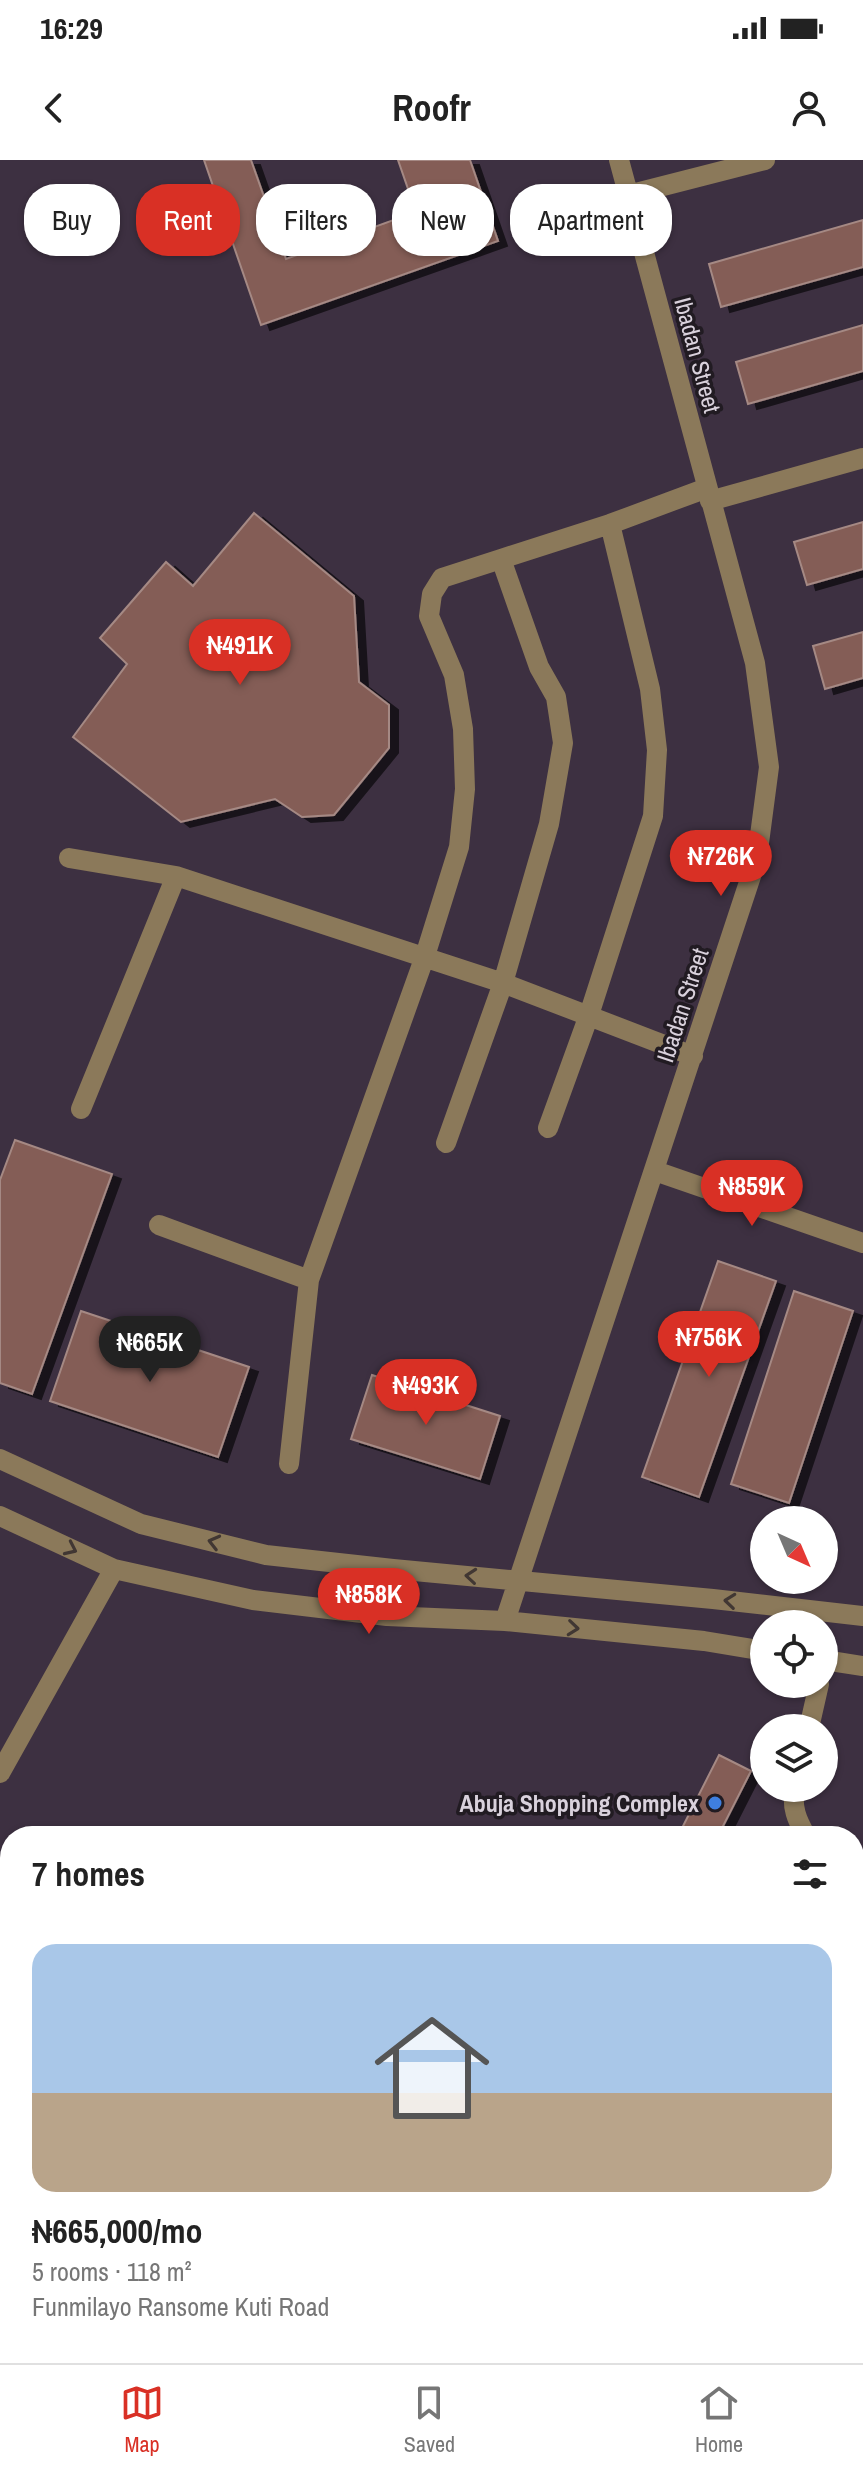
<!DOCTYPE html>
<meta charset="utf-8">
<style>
:root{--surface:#fff;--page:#f2f2f2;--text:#222;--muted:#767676;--line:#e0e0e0;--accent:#d93025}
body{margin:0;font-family:"Archivo Narrow",sans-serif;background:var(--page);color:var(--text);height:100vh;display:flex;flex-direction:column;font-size:30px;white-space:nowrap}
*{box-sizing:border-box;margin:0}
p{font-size:26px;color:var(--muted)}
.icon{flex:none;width:44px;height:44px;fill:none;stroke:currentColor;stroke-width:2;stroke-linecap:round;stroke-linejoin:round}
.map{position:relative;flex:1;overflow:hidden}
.details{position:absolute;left:0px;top:1666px;width:864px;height:538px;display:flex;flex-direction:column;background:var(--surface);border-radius:32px 32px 0 0;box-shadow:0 2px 6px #0004}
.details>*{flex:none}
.hud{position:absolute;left:24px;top:24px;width:816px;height:72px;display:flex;gap:16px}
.needle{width:52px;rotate:136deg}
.controls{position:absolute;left:750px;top:1346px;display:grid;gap:16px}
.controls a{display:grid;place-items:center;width:88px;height:88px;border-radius:50%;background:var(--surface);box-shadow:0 2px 6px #0004;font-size:40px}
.price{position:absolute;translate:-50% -68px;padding:0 18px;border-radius:28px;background:var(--accent);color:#fff;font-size:26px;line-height:52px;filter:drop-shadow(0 2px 4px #0008)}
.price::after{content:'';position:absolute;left:50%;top:48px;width:24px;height:18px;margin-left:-12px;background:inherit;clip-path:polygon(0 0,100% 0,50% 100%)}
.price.on{background:#222;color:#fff}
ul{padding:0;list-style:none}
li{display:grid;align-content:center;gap:16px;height:424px;padding:0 32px}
li span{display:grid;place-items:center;height:248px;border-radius:24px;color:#555}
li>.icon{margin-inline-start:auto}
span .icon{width:144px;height:144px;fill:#fffc;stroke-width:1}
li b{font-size:34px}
h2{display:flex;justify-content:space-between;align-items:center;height:96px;padding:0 32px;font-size:34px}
.tag{padding:0 28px;border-radius:32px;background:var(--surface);box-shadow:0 2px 6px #0004;font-size:28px;line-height:72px}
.tag.on{background:var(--accent);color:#fff}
.status{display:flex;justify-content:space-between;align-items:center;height:56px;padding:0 40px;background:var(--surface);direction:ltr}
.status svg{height:22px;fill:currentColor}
header{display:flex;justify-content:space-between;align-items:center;height:104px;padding:0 32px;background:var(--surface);font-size:36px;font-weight:700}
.menu{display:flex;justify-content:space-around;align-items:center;height:112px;border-top:2px solid var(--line);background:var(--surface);font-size:22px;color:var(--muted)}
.menu a{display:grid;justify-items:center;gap:4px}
.menu .on{color:var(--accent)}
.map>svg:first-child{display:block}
.green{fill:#445640}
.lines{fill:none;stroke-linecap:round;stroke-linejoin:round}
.stream{stroke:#7f8fa5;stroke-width:10}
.building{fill:#845d56;stroke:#a58984;stroke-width:2;filter:url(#shadow)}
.minor{stroke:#8b795a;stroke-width:20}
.oneway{stroke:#413733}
.shop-dot{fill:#3f7fe0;stroke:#211b22;stroke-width:3}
.labels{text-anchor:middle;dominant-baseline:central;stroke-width:7;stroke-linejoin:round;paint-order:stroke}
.street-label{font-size:24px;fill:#d9d1dc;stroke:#211b22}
.poi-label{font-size:24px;font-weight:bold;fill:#d9d1dc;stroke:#211b22;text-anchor:end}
</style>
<div class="status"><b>16:29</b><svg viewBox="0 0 49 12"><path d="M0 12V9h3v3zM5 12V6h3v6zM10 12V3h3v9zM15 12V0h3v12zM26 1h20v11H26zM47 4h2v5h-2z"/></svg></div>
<header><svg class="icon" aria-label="back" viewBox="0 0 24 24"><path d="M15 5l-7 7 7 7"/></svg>Roofr<svg class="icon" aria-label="person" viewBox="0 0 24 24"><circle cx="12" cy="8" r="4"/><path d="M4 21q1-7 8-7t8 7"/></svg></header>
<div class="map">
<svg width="863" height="2203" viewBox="0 0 863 2203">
<defs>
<filter id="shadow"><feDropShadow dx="9" dy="5" stdDeviation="0" flood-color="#0009"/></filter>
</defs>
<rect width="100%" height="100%" fill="#3d3041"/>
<path class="green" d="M 854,1833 L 863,1837 L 863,2203 L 541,2203 L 543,2194 L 854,2194 Z"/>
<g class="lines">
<path class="stream" d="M 854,1929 L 863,1929
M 730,2194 L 731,2203"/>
</g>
<path class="building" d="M 204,0 L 251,0 L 286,99 L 416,52 L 398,0 L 470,0 L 498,81 L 261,165 Z
M 863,60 L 863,107 L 721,147 L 709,104 Z
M 863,165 L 863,211 L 748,244 L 736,202 Z
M 254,353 L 354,436 L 359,522 L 389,545 L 389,588 L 334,655 L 302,657 L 275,639 L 181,662 L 73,577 L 127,504 L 100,478 L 166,402 L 193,426 Z
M 863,362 L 863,409 L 807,425 L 794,382 Z
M 863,472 L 863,518 L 825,529 L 813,486 Z
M 15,980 L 112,1014 L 32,1234 L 0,1223 L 0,1020 Z
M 718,1101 L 776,1121 L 699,1337 L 642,1317 Z
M 794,1131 L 853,1151 L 789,1343 L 731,1324 Z
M 81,1151 L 249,1207 L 218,1297 L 50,1241 Z
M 372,1215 L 500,1256 L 480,1319 L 351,1279 Z
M 719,1595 L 751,1611 L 718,1676 L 678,1676 Z
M 854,1756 L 863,1760 L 863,1832 L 854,1827 Z"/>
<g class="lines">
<path class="minor" d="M 628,35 L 765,0
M 710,341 L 863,298
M 69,698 L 176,716 L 503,823 L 549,664 L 563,583 L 556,537 L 539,507 L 501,399 L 610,364 L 707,328
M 81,949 L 176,716
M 548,968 L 589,855 L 653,656 L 657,590 L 650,529 L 610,364
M 446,983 L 503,823 L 693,896
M 655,1011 L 863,1083
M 159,1065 L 309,1120 L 425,796 L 459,687 L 465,629 L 463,569 L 454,515 L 429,456 L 432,434 L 442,418 L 501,399
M 0,1299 L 141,1364 L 266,1395 L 393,1409 L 713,1439 L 863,1456
M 289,1304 L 309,1120
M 0,1356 L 114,1409 L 253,1440 L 387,1456 L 505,1461 L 704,1481 L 764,1491
M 505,1461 L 757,698 L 769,607 L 755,503 L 619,0
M 824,1500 L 863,1506
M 809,1568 L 819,1524
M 0,1613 L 114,1409
M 795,1628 C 791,1647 797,1660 806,1676
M 854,1704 L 863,1707
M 0,1824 L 10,1828"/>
</g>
<defs><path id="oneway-chevron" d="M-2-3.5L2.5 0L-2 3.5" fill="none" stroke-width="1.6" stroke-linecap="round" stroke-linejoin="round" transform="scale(2)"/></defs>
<g class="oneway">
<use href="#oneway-chevron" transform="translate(214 1382) rotate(-166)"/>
<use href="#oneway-chevron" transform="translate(71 1389) rotate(25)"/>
<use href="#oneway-chevron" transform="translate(471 1416) rotate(-175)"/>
<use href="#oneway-chevron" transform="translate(730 1441) rotate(-174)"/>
<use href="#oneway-chevron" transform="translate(573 1468) rotate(6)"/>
</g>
<circle class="shop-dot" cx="715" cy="1643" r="8"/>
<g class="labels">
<g class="street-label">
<text transform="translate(698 195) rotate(75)">Ibadan Street</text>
<text transform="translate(682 845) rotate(-72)">Ibadan Street</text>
</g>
<g class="poi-label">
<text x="699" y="1643">Abuja Shopping Complex</text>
</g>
</g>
</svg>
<div class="controls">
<a><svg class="needle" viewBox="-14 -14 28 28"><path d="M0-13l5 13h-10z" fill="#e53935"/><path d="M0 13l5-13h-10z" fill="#767676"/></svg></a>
<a><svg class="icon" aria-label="locate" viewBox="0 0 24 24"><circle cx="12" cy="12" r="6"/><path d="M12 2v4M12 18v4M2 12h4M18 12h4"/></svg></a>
<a><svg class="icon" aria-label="layers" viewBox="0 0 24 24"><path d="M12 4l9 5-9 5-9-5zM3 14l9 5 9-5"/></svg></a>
</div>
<b class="price" style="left:240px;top:527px">₦491K</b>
<b class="price" style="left:721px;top:738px">₦726K</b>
<b class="price" style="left:752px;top:1068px">₦859K</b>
<b class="price" style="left:709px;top:1219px">₦756K</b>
<b class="price on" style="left:150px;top:1224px">₦665K</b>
<b class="price" style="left:426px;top:1267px">₦493K</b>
<b class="price" style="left:369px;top:1476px">₦858K</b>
<div class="hud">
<a class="tag">Buy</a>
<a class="tag on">Rent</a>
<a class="tag">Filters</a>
<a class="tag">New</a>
<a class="tag">Apartment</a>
</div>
<section class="details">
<h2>7 homes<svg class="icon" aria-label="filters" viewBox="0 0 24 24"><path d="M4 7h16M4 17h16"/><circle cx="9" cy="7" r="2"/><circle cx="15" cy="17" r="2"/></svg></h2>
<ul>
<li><span style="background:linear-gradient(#a9c7e8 60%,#b9a48a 0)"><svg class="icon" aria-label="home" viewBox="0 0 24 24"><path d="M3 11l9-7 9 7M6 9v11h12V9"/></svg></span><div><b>₦665,000/mo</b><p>5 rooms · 118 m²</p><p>Funmilayo Ransome Kuti Road</p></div></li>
</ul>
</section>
</div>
<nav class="menu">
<a class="on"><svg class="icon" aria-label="map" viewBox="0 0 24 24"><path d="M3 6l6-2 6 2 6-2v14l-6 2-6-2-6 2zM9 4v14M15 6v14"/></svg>Map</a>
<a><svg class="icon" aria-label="saved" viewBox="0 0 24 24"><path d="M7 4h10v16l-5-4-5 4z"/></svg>Saved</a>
<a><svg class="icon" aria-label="home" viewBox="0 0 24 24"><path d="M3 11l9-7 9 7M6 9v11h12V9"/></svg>Home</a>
</nav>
